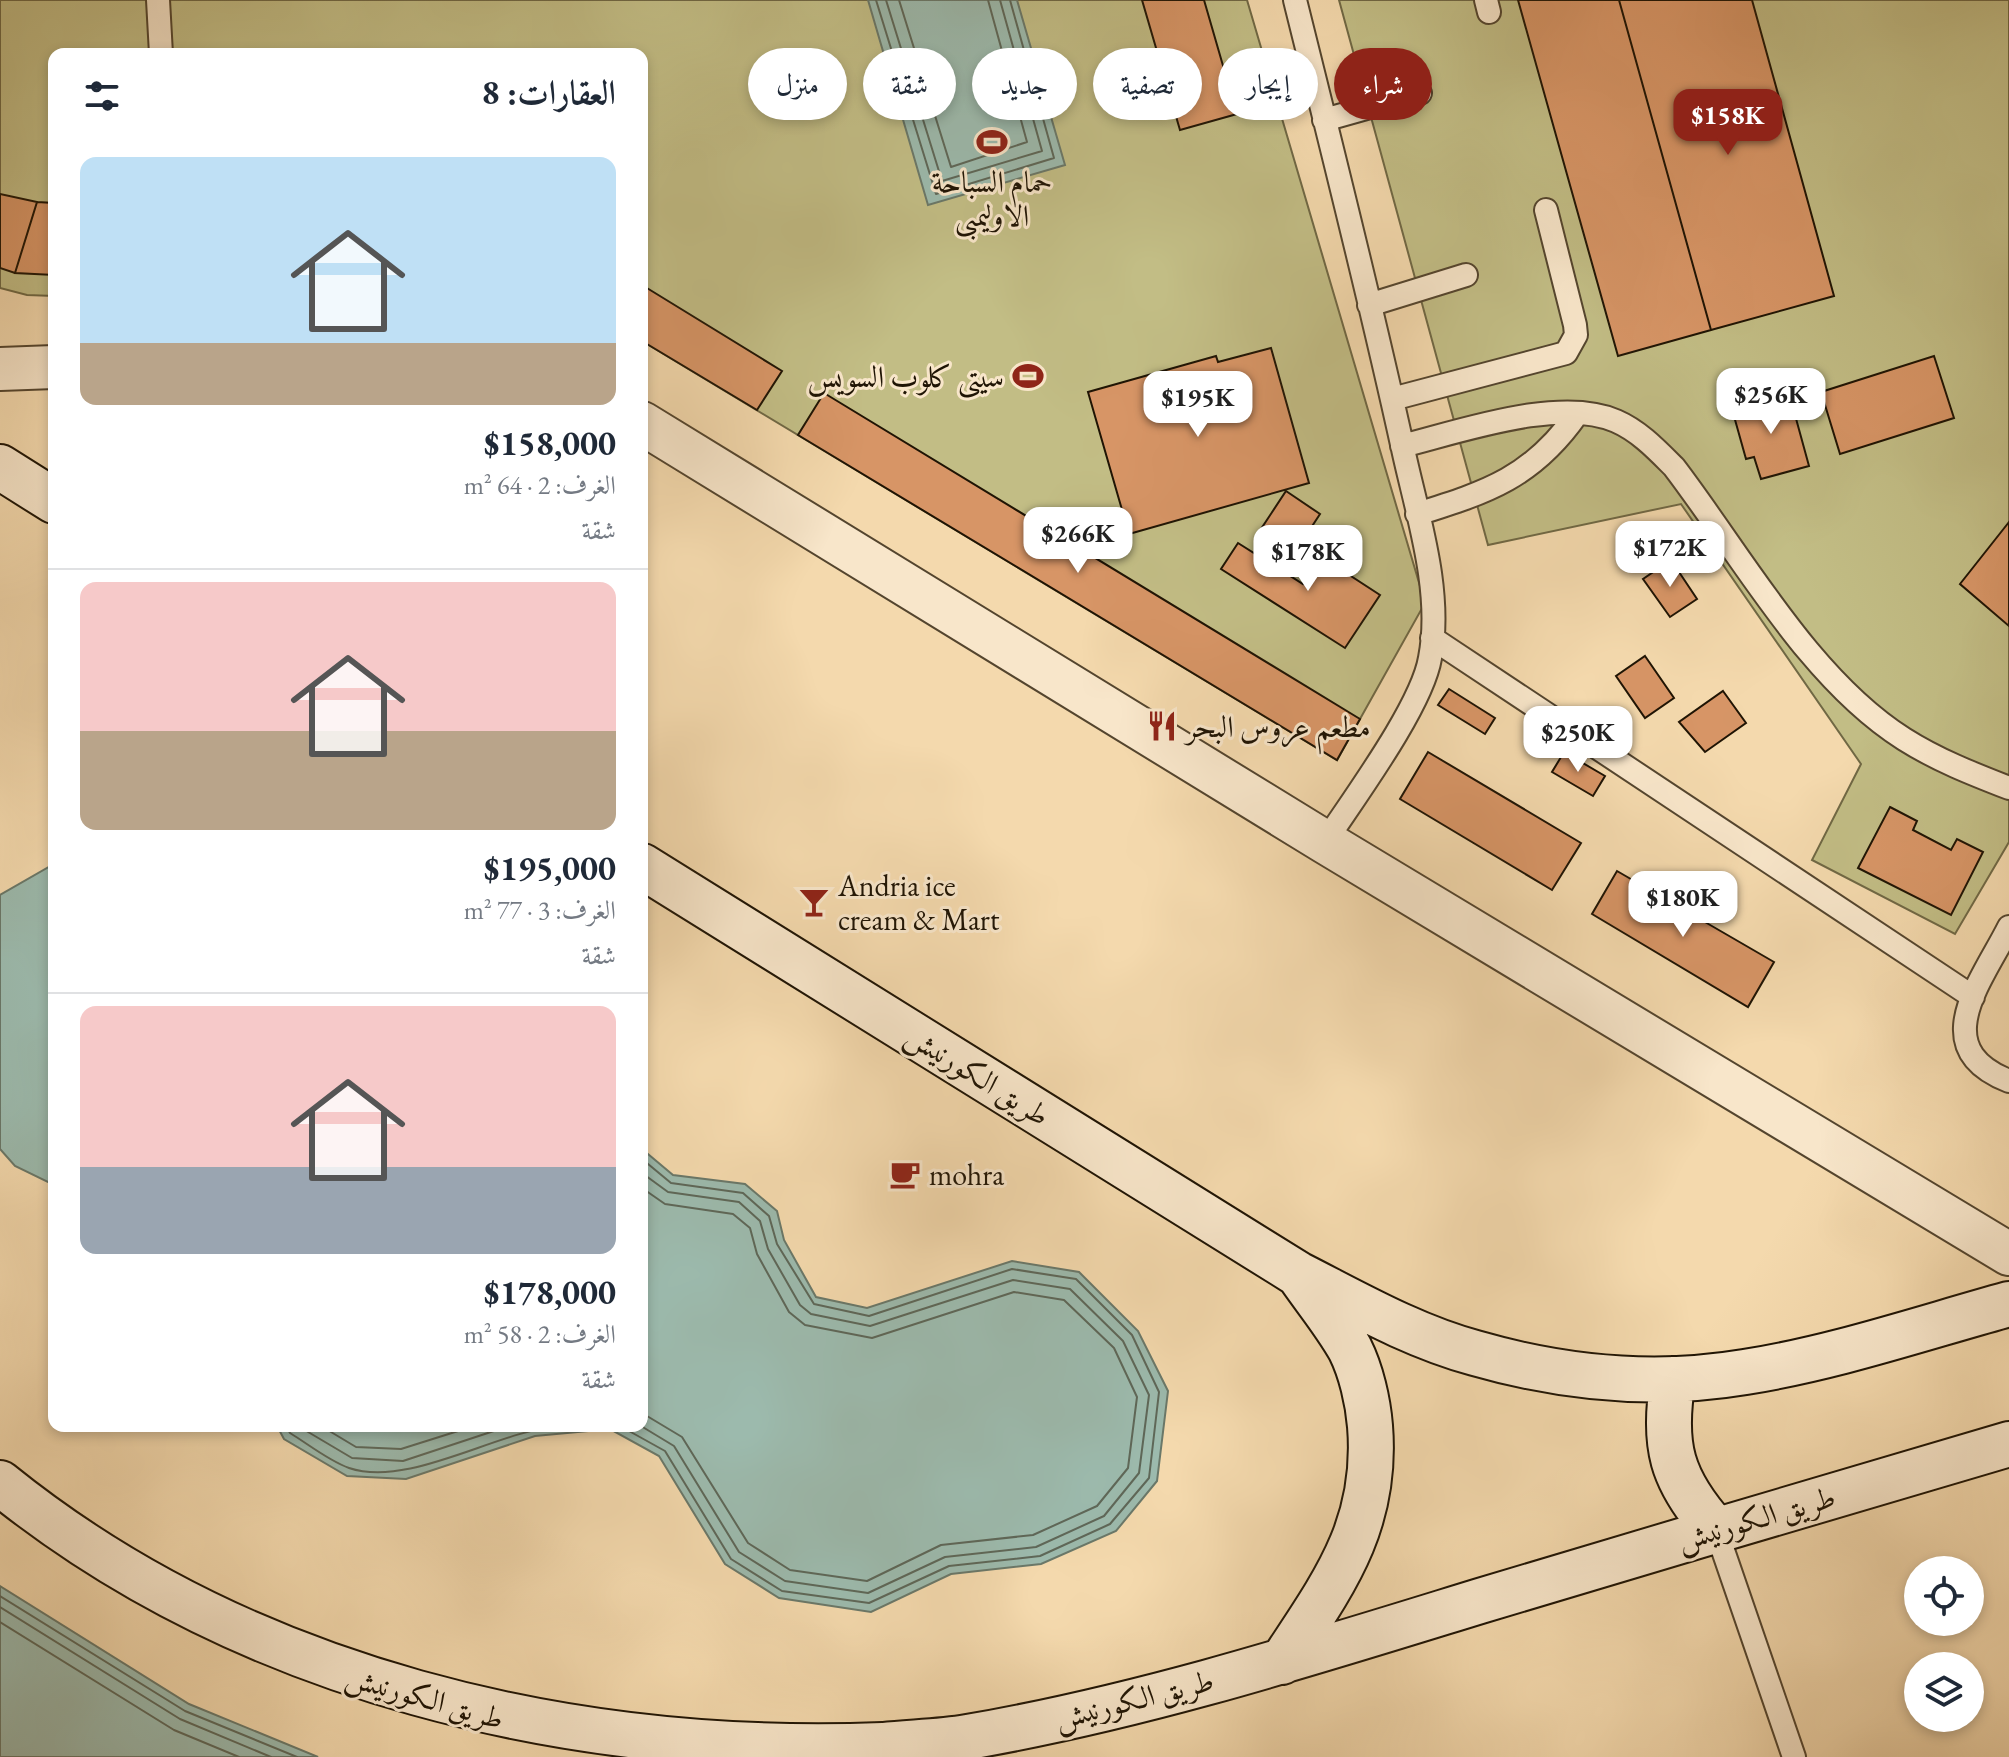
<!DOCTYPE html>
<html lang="ar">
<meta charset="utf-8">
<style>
:root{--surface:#fff;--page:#f6f6f7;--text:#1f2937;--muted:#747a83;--line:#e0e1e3;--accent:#8f2418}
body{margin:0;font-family:"EB Garamond",Amiri,serif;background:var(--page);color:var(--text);direction:rtl;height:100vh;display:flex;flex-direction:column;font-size:30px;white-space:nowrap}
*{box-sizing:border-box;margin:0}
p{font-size:26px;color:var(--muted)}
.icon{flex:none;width:44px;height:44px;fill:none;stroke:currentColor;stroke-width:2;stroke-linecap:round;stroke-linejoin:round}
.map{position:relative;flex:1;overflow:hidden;direction:ltr}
.panel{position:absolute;left:48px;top:48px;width:600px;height:1384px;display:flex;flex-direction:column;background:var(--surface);border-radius:16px;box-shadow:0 4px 12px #0003;direction:rtl}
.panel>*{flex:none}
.top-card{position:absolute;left:672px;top:48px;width:760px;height:72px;direction:rtl;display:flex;gap:16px}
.fabs{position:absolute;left:1904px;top:1556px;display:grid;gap:16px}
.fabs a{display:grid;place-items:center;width:80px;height:80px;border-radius:50%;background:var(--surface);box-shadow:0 4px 12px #0003;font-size:40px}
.price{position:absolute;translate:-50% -68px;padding:0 18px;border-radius:16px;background:#fff;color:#222;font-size:26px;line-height:52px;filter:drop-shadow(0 2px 4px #0008)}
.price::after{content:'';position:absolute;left:50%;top:48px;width:24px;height:18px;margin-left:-12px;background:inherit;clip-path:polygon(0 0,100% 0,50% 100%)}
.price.active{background:var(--accent);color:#fff}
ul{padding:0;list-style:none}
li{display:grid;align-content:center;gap:16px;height:424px;padding:0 32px}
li+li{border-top:2px solid var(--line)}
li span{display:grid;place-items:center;height:248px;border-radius:16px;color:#555}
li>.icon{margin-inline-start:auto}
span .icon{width:144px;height:144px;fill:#fffc;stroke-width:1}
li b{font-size:34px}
h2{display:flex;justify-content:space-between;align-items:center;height:96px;padding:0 32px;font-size:34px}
.tag{padding:0 28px;border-radius:36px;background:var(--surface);box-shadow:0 4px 12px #0003;font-size:28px;line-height:72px}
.tag.active{background:var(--accent);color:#fff}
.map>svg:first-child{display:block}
.green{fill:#c2bd85;stroke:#706844;stroke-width:2}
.water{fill:#9cbaad;stroke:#6a7869;stroke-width:2}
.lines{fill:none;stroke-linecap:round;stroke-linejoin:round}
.shore{stroke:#5e6758;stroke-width:2}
.building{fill:#d79566;stroke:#1f1404;stroke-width:2}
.lane-casing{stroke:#54452e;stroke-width:26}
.street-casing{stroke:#54452e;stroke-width:46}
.secondary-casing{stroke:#1f1404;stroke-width:48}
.lane{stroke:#f8e6ca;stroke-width:22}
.street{stroke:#f8e6ca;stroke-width:42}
.secondary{stroke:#f8e6ca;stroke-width:44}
.labels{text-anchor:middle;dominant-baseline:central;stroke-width:6;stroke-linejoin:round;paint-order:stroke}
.poi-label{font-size:30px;fill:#1f1404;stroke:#f8e6ca;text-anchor:start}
.street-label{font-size:30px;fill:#1f1404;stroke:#f8e6ca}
</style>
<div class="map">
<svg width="2009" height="1757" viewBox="0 0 2009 1757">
<rect width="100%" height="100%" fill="#f4d9ad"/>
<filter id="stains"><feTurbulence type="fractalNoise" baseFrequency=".0025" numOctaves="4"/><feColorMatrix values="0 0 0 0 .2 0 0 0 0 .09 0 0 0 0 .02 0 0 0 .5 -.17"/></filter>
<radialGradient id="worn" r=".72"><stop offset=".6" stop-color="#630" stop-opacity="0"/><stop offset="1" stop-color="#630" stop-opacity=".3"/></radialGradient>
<path class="green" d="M 0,0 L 1247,0 L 1425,603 L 1337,760 L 642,341 L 642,54 L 54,54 L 54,296 L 27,295 L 0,288 Z
M 1339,0 L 2009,0 L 2009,842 L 1955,934 L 1812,860 L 1861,764 L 1681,504 L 1488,545 Z"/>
<path class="water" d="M 868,0 L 1017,0 L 1065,165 L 928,205 Z
M 54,864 L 54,1185 L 15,1166 L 0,1149 L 0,895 Z
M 642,1149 L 673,1175 L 745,1184 L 777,1211 L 784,1240 L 816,1297 L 867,1308 L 1012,1261 L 1079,1272 L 1138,1331 L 1168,1391 L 1157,1481 L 1116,1531 L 1041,1564 L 951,1574 L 871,1612 L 779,1598 L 725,1564 L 659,1456 L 610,1429 L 535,1436 L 406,1479 L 347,1476 L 284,1439 L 277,1426 L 642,1426 Z
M 0,1586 L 189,1704 L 318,1757 L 0,1757 Z"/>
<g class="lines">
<path class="shore" d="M 876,0 L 936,194 L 1054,158 L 1010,0
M 886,0 L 942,181 L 1042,151 L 1000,0
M 899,0 L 951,167 L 1027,142 L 988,0
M 642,1188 L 665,1204 L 733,1214 L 750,1228 L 757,1254 L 789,1312 L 805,1325 L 872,1338 L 1014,1292 L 1064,1300 L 1114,1348 L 1137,1397 L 1128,1468 L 1097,1506 L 1033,1535 L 941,1545 L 867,1581 L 790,1570 L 748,1543 L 682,1437 L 642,1413
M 286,1426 L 290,1433 C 308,1444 329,1461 349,1468 C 409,1488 495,1432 558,1426
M 298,1426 L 352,1458 L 403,1461 L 509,1426
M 321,1426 L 356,1447 L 401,1449 L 474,1426
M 620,1426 L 665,1451 L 731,1559 L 782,1591 L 869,1603 L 949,1566 L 1040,1556 L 1110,1524 L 1149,1478 L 1159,1392 L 1132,1335 L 1076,1279 L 1012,1269 L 869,1316 L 814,1304 L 777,1244 L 769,1216 L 743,1193 L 671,1183 L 642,1159
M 641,1426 L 674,1446 L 739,1552 L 785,1581 L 868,1593 L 945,1557 L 1036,1547 L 1104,1516 L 1139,1473 L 1149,1395 L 1123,1341 L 1070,1289 L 1013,1280 L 870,1326 L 811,1314 L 800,1305 L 768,1249 L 760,1221 L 739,1202 L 668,1192 L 642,1173
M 0,1596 L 185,1711 L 297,1757
M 0,1607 L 180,1719 L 271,1757
M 0,1622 L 174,1730 L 239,1757"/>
</g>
<path class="building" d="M 1142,0 L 1204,0 L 1237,114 L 1180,130 Z
M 1518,0 L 1619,0 L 1711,330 L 1618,356 Z
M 1619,0 L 1752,0 L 1834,296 L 1711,330 Z
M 0,194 L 37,202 L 15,273 L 0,268 Z
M 37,202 L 54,203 L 54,275 L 15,273 Z
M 642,285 L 782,371 L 757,410 L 642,341 Z
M 1271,348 L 1309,483 L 1129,534 L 1088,392 L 1216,356 L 1218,362 Z
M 1934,356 L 1954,418 L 1840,454 L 1821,392 Z
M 824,393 L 1360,719 L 1337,760 L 798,435 Z
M 1789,393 L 1809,466 L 1761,479 L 1754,457 L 1746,459 L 1732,409 Z
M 1286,491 L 1320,514 L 1294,554 L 1259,532 Z
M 2009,522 L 2009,626 L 1960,584 Z
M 1238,543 L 1303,584 L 1320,556 L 1380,595 L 1345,648 L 1221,569 Z
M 1671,560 L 1697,599 L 1670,617 L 1643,579 Z
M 1645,656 L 1674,698 L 1645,718 L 1616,676 Z
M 1449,689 L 1495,718 L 1485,734 L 1438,705 Z
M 1723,691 L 1746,723 L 1705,752 L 1679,722 Z
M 1428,752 L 1581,843 L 1552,890 L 1400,799 Z
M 1564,752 L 1605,776 L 1593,796 L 1552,772 Z
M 1890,807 L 1917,821 L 1913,830 L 1951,850 L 1957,839 L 1983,852 L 1951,915 L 1858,868 Z
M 1617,871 L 1774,962 L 1748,1007 L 1592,914 Z"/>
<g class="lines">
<g class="lane-casing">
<path id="lane" d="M 158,0 L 161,54
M 1295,0 C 1332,149 1370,298 1403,449 C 1417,514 1443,591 1430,658 C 1422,706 1354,798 1325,842
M 1486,0 L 1489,12
M 1324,120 L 1420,93
M 1369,305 L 1466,275
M 1392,399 L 1566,353 L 1576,335 L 1575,325 L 1546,210
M 1402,446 C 1459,432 1560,396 1616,421 C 1639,431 1656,449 1674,467 C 1742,556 1809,679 1904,739 C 1937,760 1973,774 2009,788
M 1417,514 C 1488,492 1533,477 1577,414
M 1432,638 L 1973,997
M 2009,927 C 1982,981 1925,1048 2009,1081
M 1716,1530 L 1794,1757"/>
</g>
<g class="street-casing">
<path id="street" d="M 0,369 L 54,367
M 642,423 L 1325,842 L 2009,1254"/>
</g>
<g class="secondary-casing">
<path id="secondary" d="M 0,467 L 54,501
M 642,866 L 1298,1274 C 1355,1303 1412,1336 1475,1353 C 1562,1378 1655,1387 1745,1372 C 1834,1358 1922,1328 2009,1304
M 1673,1379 C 1662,1445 1671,1480 1716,1530
M 0,1483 C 245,1681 572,1757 883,1745 C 911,1742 940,1742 968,1737 C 1142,1707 1311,1653 1480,1601 C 1656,1548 1833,1496 2009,1444
M 1282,1662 C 1334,1583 1378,1525 1370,1426 C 1368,1401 1361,1371 1350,1349 C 1336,1324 1317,1301 1301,1278"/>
</g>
<use href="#lane" class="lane"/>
<use href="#street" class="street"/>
<use href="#secondary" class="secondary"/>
</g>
<defs>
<g id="stadium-bare" transform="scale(2.4)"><path d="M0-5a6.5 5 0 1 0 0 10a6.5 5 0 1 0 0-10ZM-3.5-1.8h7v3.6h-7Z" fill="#8f2418" stroke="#f8e6ca" stroke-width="2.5" paint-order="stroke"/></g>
<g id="restaurant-bare" transform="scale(2.4)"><path d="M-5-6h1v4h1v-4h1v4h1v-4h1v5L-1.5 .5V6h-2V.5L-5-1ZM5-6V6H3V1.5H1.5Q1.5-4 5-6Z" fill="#8f2418" stroke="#f8e6ca" stroke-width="2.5" paint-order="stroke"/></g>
<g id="bar-bare" transform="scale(2.4)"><path d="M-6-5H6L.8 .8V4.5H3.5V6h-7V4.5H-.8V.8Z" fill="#8f2418" stroke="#f8e6ca" stroke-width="2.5" paint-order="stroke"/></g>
<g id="cafe-bare" transform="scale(2.4)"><path d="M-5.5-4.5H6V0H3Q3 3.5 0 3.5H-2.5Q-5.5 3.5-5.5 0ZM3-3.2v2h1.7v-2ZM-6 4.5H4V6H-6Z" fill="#8f2418" stroke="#f8e6ca" stroke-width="2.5" paint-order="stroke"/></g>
</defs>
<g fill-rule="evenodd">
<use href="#stadium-bare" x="992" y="142"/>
<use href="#stadium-bare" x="1028" y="376"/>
<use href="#restaurant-bare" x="1162" y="726"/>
<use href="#bar-bare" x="814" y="902"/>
<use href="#cafe-bare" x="905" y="1174"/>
</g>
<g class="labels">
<g class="poi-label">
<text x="992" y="181" text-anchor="middle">حمام السباحة<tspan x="992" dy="34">الاوليمبى</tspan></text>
<text x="1004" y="376" text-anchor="end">سيتى كلوب السويس</text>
<text x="1186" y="726">مطعم عروس البحر</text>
<text x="838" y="885">Andria ice<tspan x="838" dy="34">cream &amp; Mart</tspan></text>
<text x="929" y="1174">mohra</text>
</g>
<g class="street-label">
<text transform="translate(978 1075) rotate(32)">طريق الكورنيش</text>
<text transform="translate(1756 1518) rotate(-16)">طريق الكورنيش</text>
<text transform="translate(425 1697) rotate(16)">طريق الكورنيش</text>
<text transform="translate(1134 1699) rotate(-14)">طريق الكورنيش</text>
</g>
</g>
<rect width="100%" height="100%" filter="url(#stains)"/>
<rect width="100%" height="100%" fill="url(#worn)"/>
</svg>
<div class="fabs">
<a><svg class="icon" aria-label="locate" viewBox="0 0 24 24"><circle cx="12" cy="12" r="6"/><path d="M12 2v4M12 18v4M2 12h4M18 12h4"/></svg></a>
<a><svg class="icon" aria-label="layers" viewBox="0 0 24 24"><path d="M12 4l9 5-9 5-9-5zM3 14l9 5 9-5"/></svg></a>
</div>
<b class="price active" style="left:1728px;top:157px">$158K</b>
<b class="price" style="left:1771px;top:436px">$256K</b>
<b class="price" style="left:1198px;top:439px">$195K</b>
<b class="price" style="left:1078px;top:575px">$266K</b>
<b class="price" style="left:1670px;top:589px">$172K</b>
<b class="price" style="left:1308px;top:593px">$178K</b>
<b class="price" style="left:1578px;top:774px">$250K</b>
<b class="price" style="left:1683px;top:939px">$180K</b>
<div class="top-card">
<a class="tag active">شراء</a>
<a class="tag">إيجار</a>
<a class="tag">تصفية</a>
<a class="tag">جديد</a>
<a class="tag">شقة</a>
<a class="tag">منزل</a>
</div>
<section class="panel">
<h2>العقارات: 8<svg class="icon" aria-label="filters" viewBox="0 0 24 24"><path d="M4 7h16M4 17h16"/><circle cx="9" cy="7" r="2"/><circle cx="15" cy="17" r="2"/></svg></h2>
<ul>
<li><span style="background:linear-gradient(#bfe0f5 75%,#b9a48a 0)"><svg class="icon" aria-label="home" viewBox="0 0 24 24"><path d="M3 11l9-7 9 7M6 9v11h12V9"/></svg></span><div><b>$158,000</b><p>الغرف: 2 · 64 m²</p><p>شقة</p></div></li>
<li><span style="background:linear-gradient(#f6c9c9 60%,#b9a48a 0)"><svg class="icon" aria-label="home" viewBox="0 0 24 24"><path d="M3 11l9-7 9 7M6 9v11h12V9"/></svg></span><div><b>$195,000</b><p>الغرف: 3 · 77 m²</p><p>شقة</p></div></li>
<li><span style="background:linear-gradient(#f6c9c9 65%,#9aa5b1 0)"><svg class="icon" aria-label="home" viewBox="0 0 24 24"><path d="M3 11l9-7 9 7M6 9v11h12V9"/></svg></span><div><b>$178,000</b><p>الغرف: 2 · 58 m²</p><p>شقة</p></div></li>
</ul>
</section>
</div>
